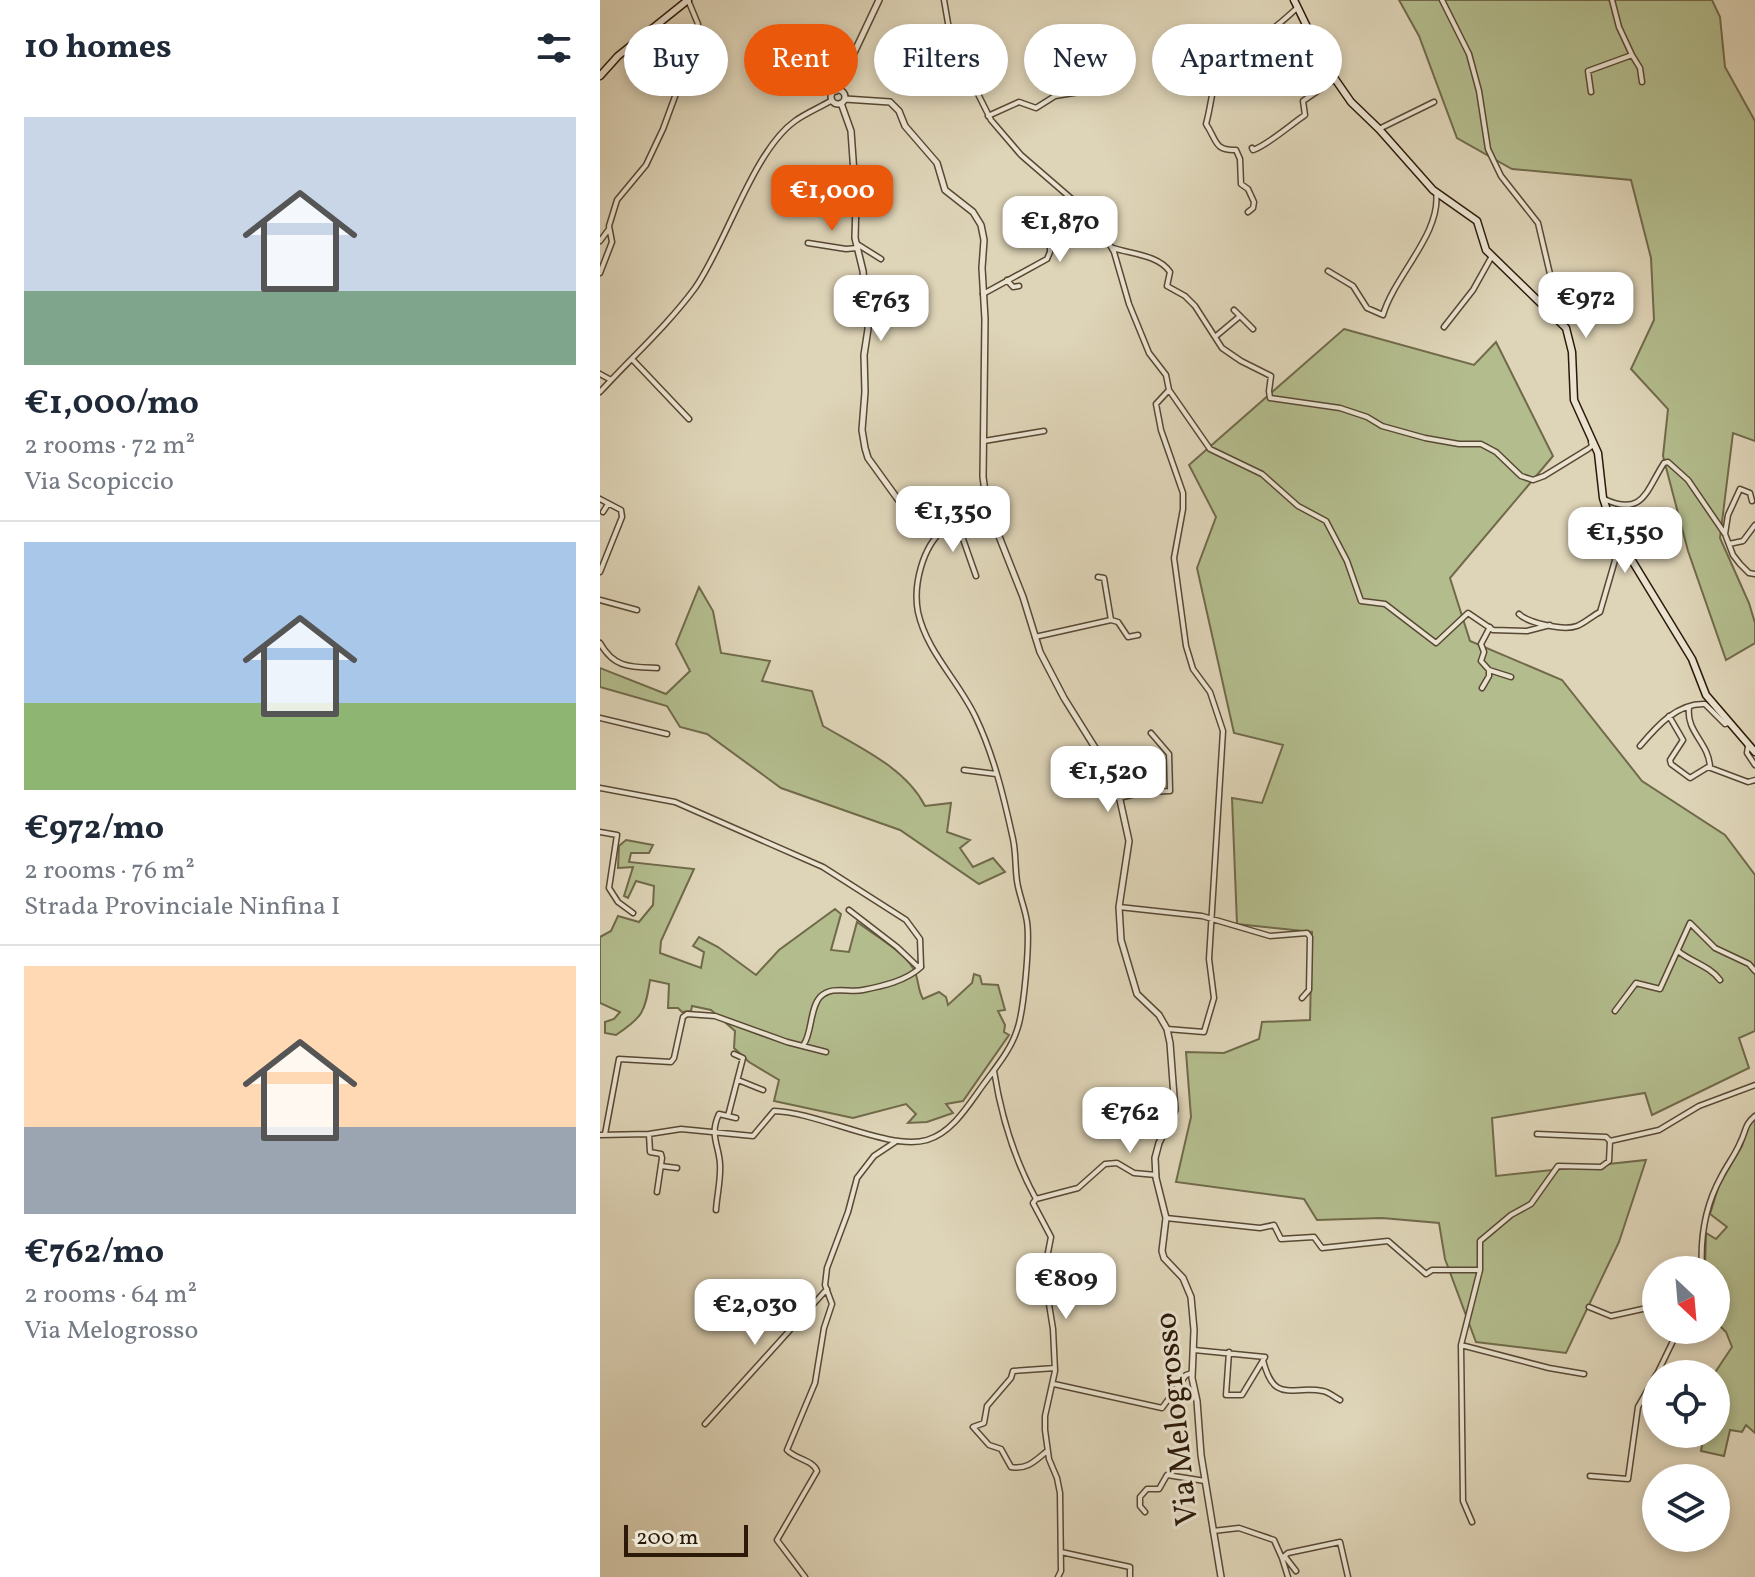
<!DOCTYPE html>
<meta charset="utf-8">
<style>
:root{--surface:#fff;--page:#f6f6f7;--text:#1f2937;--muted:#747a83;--line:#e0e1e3;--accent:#ea580c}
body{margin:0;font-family:Vollkorn,serif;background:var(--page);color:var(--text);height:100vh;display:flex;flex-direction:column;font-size:30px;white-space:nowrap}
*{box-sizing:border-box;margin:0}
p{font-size:26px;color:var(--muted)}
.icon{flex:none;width:44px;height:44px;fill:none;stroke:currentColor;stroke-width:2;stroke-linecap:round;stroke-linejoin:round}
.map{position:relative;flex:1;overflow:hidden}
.drawer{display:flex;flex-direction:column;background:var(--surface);width:600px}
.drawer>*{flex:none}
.top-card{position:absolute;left:24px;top:24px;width:760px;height:72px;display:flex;gap:16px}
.needle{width:52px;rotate:154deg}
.buttons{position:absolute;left:1042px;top:1256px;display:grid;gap:16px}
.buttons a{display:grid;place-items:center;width:88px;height:88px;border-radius:50%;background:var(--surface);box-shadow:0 4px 12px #0003;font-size:40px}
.scale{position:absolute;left:24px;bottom:20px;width:124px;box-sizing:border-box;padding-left:8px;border:4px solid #2c1908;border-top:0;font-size:22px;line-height:28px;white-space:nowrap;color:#2c1908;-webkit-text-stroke:6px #eae3d0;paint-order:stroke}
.price{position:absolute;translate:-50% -68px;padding:0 18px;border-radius:16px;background:#fff;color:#222;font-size:26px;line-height:52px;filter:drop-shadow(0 2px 4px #0008)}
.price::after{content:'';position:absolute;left:50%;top:48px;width:24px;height:18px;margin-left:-12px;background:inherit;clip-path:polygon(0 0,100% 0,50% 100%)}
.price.selected{background:var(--accent);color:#fff}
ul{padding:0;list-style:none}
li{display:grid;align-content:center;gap:16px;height:424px;padding:0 24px}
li+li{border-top:2px solid var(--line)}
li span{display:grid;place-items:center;height:248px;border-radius:0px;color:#555}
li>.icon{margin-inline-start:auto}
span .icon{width:144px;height:144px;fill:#fffc;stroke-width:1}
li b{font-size:34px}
h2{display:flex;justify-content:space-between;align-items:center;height:96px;padding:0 24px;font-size:34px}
.chip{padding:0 28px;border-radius:36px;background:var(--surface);box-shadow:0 4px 12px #0003;font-size:28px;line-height:72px}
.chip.selected{background:var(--accent);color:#fff}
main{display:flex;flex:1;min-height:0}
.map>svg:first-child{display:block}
.green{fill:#b3bc8d;stroke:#706a4a;stroke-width:2}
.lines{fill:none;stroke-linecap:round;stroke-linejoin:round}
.minor-casing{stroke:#584834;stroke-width:7}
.tertiary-casing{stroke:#584834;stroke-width:8}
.secondary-casing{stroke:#2c1908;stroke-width:9}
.minor{stroke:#eae3d0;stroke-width:4}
.tertiary{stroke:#eae3d0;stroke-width:5}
.secondary{stroke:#eae3d0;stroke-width:6}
.labels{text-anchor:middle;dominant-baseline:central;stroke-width:6;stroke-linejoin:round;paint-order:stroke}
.street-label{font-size:32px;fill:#2c1908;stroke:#eae3d0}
</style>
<main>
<section class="drawer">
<h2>10 homes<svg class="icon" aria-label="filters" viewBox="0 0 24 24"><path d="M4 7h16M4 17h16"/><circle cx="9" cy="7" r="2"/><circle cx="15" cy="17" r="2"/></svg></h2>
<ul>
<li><span style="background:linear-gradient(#c9d6e8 70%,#7fa58c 0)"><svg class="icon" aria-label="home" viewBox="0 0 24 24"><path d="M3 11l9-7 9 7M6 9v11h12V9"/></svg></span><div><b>€1,000/mo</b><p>2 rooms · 72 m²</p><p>Via Scopiccio</p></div></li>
<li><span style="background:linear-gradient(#a9c7e8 65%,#8fb573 0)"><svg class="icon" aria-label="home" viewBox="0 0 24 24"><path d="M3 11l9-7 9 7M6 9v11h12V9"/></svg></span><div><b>€972/mo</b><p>2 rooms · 76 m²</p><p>Strada Provinciale Ninfina I</p></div></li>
<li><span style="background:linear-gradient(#ffd9b3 65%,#9aa5b1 0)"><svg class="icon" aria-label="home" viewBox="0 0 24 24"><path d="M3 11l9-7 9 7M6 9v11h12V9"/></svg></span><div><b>€762/mo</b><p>2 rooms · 64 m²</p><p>Via Melogrosso</p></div></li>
</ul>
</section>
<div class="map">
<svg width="1155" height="1577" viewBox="0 0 1155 1577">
<rect width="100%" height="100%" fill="#ded4b7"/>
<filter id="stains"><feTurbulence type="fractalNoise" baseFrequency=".0025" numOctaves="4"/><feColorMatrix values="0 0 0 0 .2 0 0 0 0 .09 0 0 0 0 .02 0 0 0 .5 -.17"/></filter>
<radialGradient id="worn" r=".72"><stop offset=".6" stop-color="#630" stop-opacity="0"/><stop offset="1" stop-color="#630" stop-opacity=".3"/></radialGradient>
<path class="green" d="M 799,0 L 1112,0 L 1120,17 L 1125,67 L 1155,121 L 1155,441 L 1133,433 L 1120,538 L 1149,603 L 1155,623 L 1155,643 L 1126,660 L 1088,551 L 1063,456 L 1068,409 L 1031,369 L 1054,320 L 1051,258 L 1031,180 L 912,169 L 857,138 L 819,36 Z
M 744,329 L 874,365 L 896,342 L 953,456 L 850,578 L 870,641 L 962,680 L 1042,781 L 1125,835 L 1155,875 L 1155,1031 L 1139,1038 L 1149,1068 L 1052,1115 L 1045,1093 L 892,1118 L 896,1176 L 1046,1160 L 1019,1242 L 966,1353 L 876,1342 L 845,1259 L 839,1223 L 782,1218 L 717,1220 L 704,1199 L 576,1182 L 591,1117 L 586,1052 L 624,1053 L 659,1039 L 662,1022 L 710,1020 L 712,932 L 637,924 L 632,798 L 662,803 L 683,745 L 634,733 L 597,568 L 616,517 L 589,465 Z
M 99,587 L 113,611 L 121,653 L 170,661 L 162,681 L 212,691 L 223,726 C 259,747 306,768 325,806 L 351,803 L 347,832 L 370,840 L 360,848 L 373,867 L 393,858 L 405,872 L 379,884 L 300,830 L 181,788 L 107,734 L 80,727 L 67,706 L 0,687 L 0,668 L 66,694 L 90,671 L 76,644 Z
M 26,840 L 53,845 L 49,853 L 31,853 L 29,862 L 94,869 L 61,941 L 60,953 L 101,968 L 104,952 L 93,946 L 99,937 L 118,947 L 156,975 L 179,950 L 235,909 L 241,914 L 231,950 L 249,952 L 257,922 C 273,934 303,951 313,968 C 319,977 317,989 323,999 L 339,992 L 346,997 L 348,1005 L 372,983 L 374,974 L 380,976 L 382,984 L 398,985 L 405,1010 L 398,1011 L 405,1025 L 404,1032 L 409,1035 L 363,1101 L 346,1104 L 353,1113 L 327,1122 L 308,1123 L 316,1114 L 306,1104 L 253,1118 L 174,1101 L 179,1080 L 149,1062 L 134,1048 L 135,1031 L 111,1010 L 92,1006 L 91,1011 L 82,1012 L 78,1008 L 68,1008 L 69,984 L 50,980 C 45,1012 43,1017 16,1035 L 5,1033 L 5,1022 L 14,1019 L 20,1012 L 0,1003 L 0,937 L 11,931 L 18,916 L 39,922 L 53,905 L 54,886 L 36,881 L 28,898 L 24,896 L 33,867 L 18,868 L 19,846 Z
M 1155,1119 L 1155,1433 L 1146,1425 L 1142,1432 L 1130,1430 L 1124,1456 L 1101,1451 L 1104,1434 L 1116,1434 L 1116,1374 L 1114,1374 L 1132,1347 L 1126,1332 L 1116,1322 L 1116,1270 L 1105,1270 L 1106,1233 L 1116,1239 L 1127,1227 L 1110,1214 L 1119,1185 L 1142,1146 L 1148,1125 Z"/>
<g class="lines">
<g class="minor-casing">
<path id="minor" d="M 344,0 L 349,29 L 359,56 L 391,120 L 421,155 L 495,219 L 514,252 L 529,304 L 549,353 L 566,375 L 569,390 L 556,404 L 561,430 L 583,493 L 583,509 L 574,558 L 586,646 L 593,669 L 610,692 L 623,731 L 609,959 L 614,998 L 604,1032 L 567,1029
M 842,0 L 869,54 L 879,91 L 888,149 L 901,176 L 938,223 L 950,274
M 1032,55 L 1040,68 L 1042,82
M 991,92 L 988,71 L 1032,55 L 1019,27 L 1012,0
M 388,116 L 419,102 L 436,108 L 455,96 L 486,91
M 779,129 L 834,102
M 652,148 L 653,150 C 668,145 690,125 705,115 L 703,101 L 735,79
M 648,212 L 653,208 L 654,202 L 648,189 L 641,184 L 640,159 L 636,150 C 614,151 617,140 606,124 C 611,107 612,86 619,69 C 629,49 651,44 668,32 C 679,25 688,16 697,8
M 0,241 L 9,229
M 208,243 L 246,249 L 257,248
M 257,244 L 281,259
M 513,248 C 531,254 559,255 570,272 L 567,286 L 585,296 L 595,306 L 622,348 L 641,361 L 671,376 L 669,391 L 670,398 L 740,408 L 767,417 L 782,426 L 825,438 L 859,444 L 881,444 L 896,452 L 921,476 L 933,480 L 944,476 L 988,449 L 992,446 L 991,442
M 728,271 L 753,286 L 767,308 L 783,315 C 794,276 842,233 836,192
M 0,273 L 12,242 L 9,226 L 17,200 L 46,165 L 63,129 L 98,34 L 98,24 L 88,0
M 407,280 L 413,287 L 419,286
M 383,294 L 447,259 L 450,252 L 450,243 L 443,236 L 435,235 L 431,241
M 634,310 L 640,316
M 844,327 L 873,290 L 892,256
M 615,337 L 640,316 L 653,329
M 32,359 L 89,419
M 0,374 L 11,380
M 569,390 L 610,449 L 662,474 L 698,506 L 726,521 L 747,561 L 761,601 L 785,604 L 836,643 L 868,613 L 893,630 L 927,631 L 950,625
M 0,392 C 32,357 67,326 95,288 C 126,244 153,151 195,121 C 206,113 221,107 232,100
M 384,441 L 444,431
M 0,499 L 21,510 L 22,517 L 0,572
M 1004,499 C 1043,517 1046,491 1064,463 L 1068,462 L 1088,480 L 1125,534 L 1133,555 L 1140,564 L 1149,573 L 1155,574
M 3,512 L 8,504
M 357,522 L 376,576
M 1125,534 L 1128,515 L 1140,489 L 1150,493 L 1152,501
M 1129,544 L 1143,541 L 1155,525
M 0,600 L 37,610
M 919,614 C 928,623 964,631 977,626 C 985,623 992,616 1000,612 L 1018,550 L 1014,534
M 511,620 L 518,622 L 528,637 L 538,635
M 890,627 L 881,644 L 884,652 L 881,661 L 889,670 L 911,677
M 435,637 L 511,620 L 504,578 L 498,577
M 0,643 C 14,668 30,667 57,668
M 882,688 L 889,676 L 889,670
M 1089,708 C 1086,732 1109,743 1110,767
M 1069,716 L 1083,740 L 1070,760 L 1071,764 L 1090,778 L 1108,767 L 1148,782 L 1155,780
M 0,718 L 67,734
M 1040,746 C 1057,726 1077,703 1105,704 L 1125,724 L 1128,723
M 1148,746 L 1147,753 L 1155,765
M 364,770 L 396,774
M 0,788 L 75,802 L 223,867 L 306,920 L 320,939 L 321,966 L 317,966 L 297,947 L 249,910
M 519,798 L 544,792 L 570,791 L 569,754 L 551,733
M 0,832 L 17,835 L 9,888 L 18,902 L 33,913
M 519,907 L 602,916 L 670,936 L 707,933 L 710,937 L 709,990 L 702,998
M 1078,951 C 1091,962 1110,966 1120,980
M 1015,1011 L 1036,983 L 1060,989 L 1090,923 L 1115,948 L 1149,964 L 1155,971
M 204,1044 C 212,1032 210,1008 220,997 C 232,985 249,993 263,990 C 283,986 306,981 321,967
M 394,1071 C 401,1115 414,1159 436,1199 L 433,1203 L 451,1237 L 444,1273 L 453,1329 L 455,1371 L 445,1416 L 445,1430 L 449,1459 L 457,1478 L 460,1493 L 461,1571 L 458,1577
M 138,1080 L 163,1090
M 128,1116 L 143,1058 L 134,1054
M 5,1134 L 19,1059 L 71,1062 L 74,1058 L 83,1017 L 87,1014 L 115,1016 L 187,1042 L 226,1052
M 49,1134 L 50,1152 L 61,1154 L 62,1158 L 57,1192
M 937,1134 L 1006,1137 L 1010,1141
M 0,1135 L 49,1134 L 81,1129 L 153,1136 L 174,1111 C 218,1112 289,1151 327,1140 C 354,1132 370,1102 386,1081 C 397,1066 411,1049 417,1030 C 424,1011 430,942 427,922 C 425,908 419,895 417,881 C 415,867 416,853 413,839 C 404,798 394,756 376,718 C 359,681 327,653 318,612 C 313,586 322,547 344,529
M 61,1166 L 77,1168
M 436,1199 L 478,1188 L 505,1164 L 517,1163 L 534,1173 L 556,1175
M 116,1210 C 117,1195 121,1179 120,1164 C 119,1145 109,1135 119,1114 L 136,1118
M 566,1218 L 660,1228 L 674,1225 L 681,1239 L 714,1237 L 722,1248 L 788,1241 L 826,1274 L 832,1270 L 880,1270 L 880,1241 L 911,1215 L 931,1204 L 958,1166 L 1001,1167 L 1009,1161 L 1010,1141 L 1059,1130 L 1099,1106 L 1155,1085
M 880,1270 L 861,1345 L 949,1368 L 984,1374
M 1102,1270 C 1100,1237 1105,1206 1121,1177 C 1127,1165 1135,1155 1140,1143 C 1146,1132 1144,1125 1155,1116
M 989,1307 L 1011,1316 L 1056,1306
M 861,1345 L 863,1501 L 872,1522
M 594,1350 L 665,1357 L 642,1395 L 626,1395 L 629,1352
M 663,1360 C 674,1405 692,1385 723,1391 C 729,1392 734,1397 740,1400
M 1057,1374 L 1073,1341 L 1074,1330
M 454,1384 L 562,1408 L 586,1375 L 592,1373
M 105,1424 L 227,1289
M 447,1451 C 435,1461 427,1470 411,1467 L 401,1449 L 389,1445 L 373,1427 L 384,1423 L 387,1406 L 411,1378 L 413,1371 L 455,1368
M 990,1476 L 1028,1479 L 1038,1407 L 1056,1375
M 545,1512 L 540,1506 L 540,1497 L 547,1489 L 559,1489 L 567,1475 L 605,1481
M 613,1531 L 639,1528 L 674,1540 L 682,1558 L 686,1558 L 696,1571
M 461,1552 L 530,1567 L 530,1577
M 205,1577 L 177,1540 L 217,1471 C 213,1460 195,1459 187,1450 L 215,1383 L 224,1328 L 232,1304 L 225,1285 L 227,1268 L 248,1212 L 257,1178 L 274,1156 L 295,1142
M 688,1577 L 682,1558 L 688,1553 L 740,1542 L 748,1577"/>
</g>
<g class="tertiary-casing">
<path id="tertiary" d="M231 97a7 7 0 1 1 14 0a7 7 0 1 1-14 0Z
M 236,91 L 279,0
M 245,99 L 290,102 L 299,111 L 305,126 L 337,163 L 345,190 L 373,212 L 381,225 L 384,240 L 382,268 L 385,319 L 383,477 L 387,506 L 423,597 L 440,652 L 464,698 L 504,762 L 520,800 L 529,841 L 519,907 L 521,940 L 537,994 L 559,1015 L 567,1029 L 570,1043 L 575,1110 L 559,1143 L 555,1158 L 556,1178 L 566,1218 L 562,1251 L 564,1258 L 583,1278 L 591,1297 L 594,1330 L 592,1378 L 597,1401 L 601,1455 L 621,1577
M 241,103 L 251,131 L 256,202 L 255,238 L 263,271 L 268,329 L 264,355 L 265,392 L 262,430 L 265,448 L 268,458 L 302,505 L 344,529 L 374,514 L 390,513"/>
</g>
<g class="secondary-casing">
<path id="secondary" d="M 694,0 L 726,66 L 751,102 L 779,129 L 833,190 L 877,221 L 886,250 L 966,328 L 972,352 L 974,400 L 998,453 L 1003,498 L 1014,531 L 1092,659 L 1106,695 L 1155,752
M 0,76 L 18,56 L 88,0"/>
</g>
<use href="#minor" class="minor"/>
<use href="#tertiary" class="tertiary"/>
<use href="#secondary" class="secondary"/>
</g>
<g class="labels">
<g class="street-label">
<text transform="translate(578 1419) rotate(-96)">Via Melogrosso</text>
</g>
</g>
<rect width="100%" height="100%" filter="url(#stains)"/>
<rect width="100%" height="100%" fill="url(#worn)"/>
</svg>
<div class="buttons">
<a><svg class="needle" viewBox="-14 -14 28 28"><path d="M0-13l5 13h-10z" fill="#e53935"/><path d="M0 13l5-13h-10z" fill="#747a83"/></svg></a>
<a><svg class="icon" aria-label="locate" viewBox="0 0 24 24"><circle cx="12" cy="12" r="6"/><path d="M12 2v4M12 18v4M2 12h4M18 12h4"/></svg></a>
<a><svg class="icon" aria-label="layers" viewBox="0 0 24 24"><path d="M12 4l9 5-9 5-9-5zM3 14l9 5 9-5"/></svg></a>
</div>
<div class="scale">200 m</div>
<b class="price selected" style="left:232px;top:233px">€1,000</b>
<b class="price" style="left:460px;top:264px">€1,870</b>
<b class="price" style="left:986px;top:340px">€972</b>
<b class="price" style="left:281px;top:343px">€763</b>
<b class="price" style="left:353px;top:554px">€1,350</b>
<b class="price" style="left:1025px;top:575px">€1,550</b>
<b class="price" style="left:508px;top:814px">€1,520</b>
<b class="price" style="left:530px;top:1155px">€762</b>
<b class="price" style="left:466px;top:1321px">€809</b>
<b class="price" style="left:155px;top:1347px">€2,030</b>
<div class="top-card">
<a class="chip">Buy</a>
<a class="chip selected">Rent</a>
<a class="chip">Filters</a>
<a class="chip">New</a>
<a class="chip">Apartment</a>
</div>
</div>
</main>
